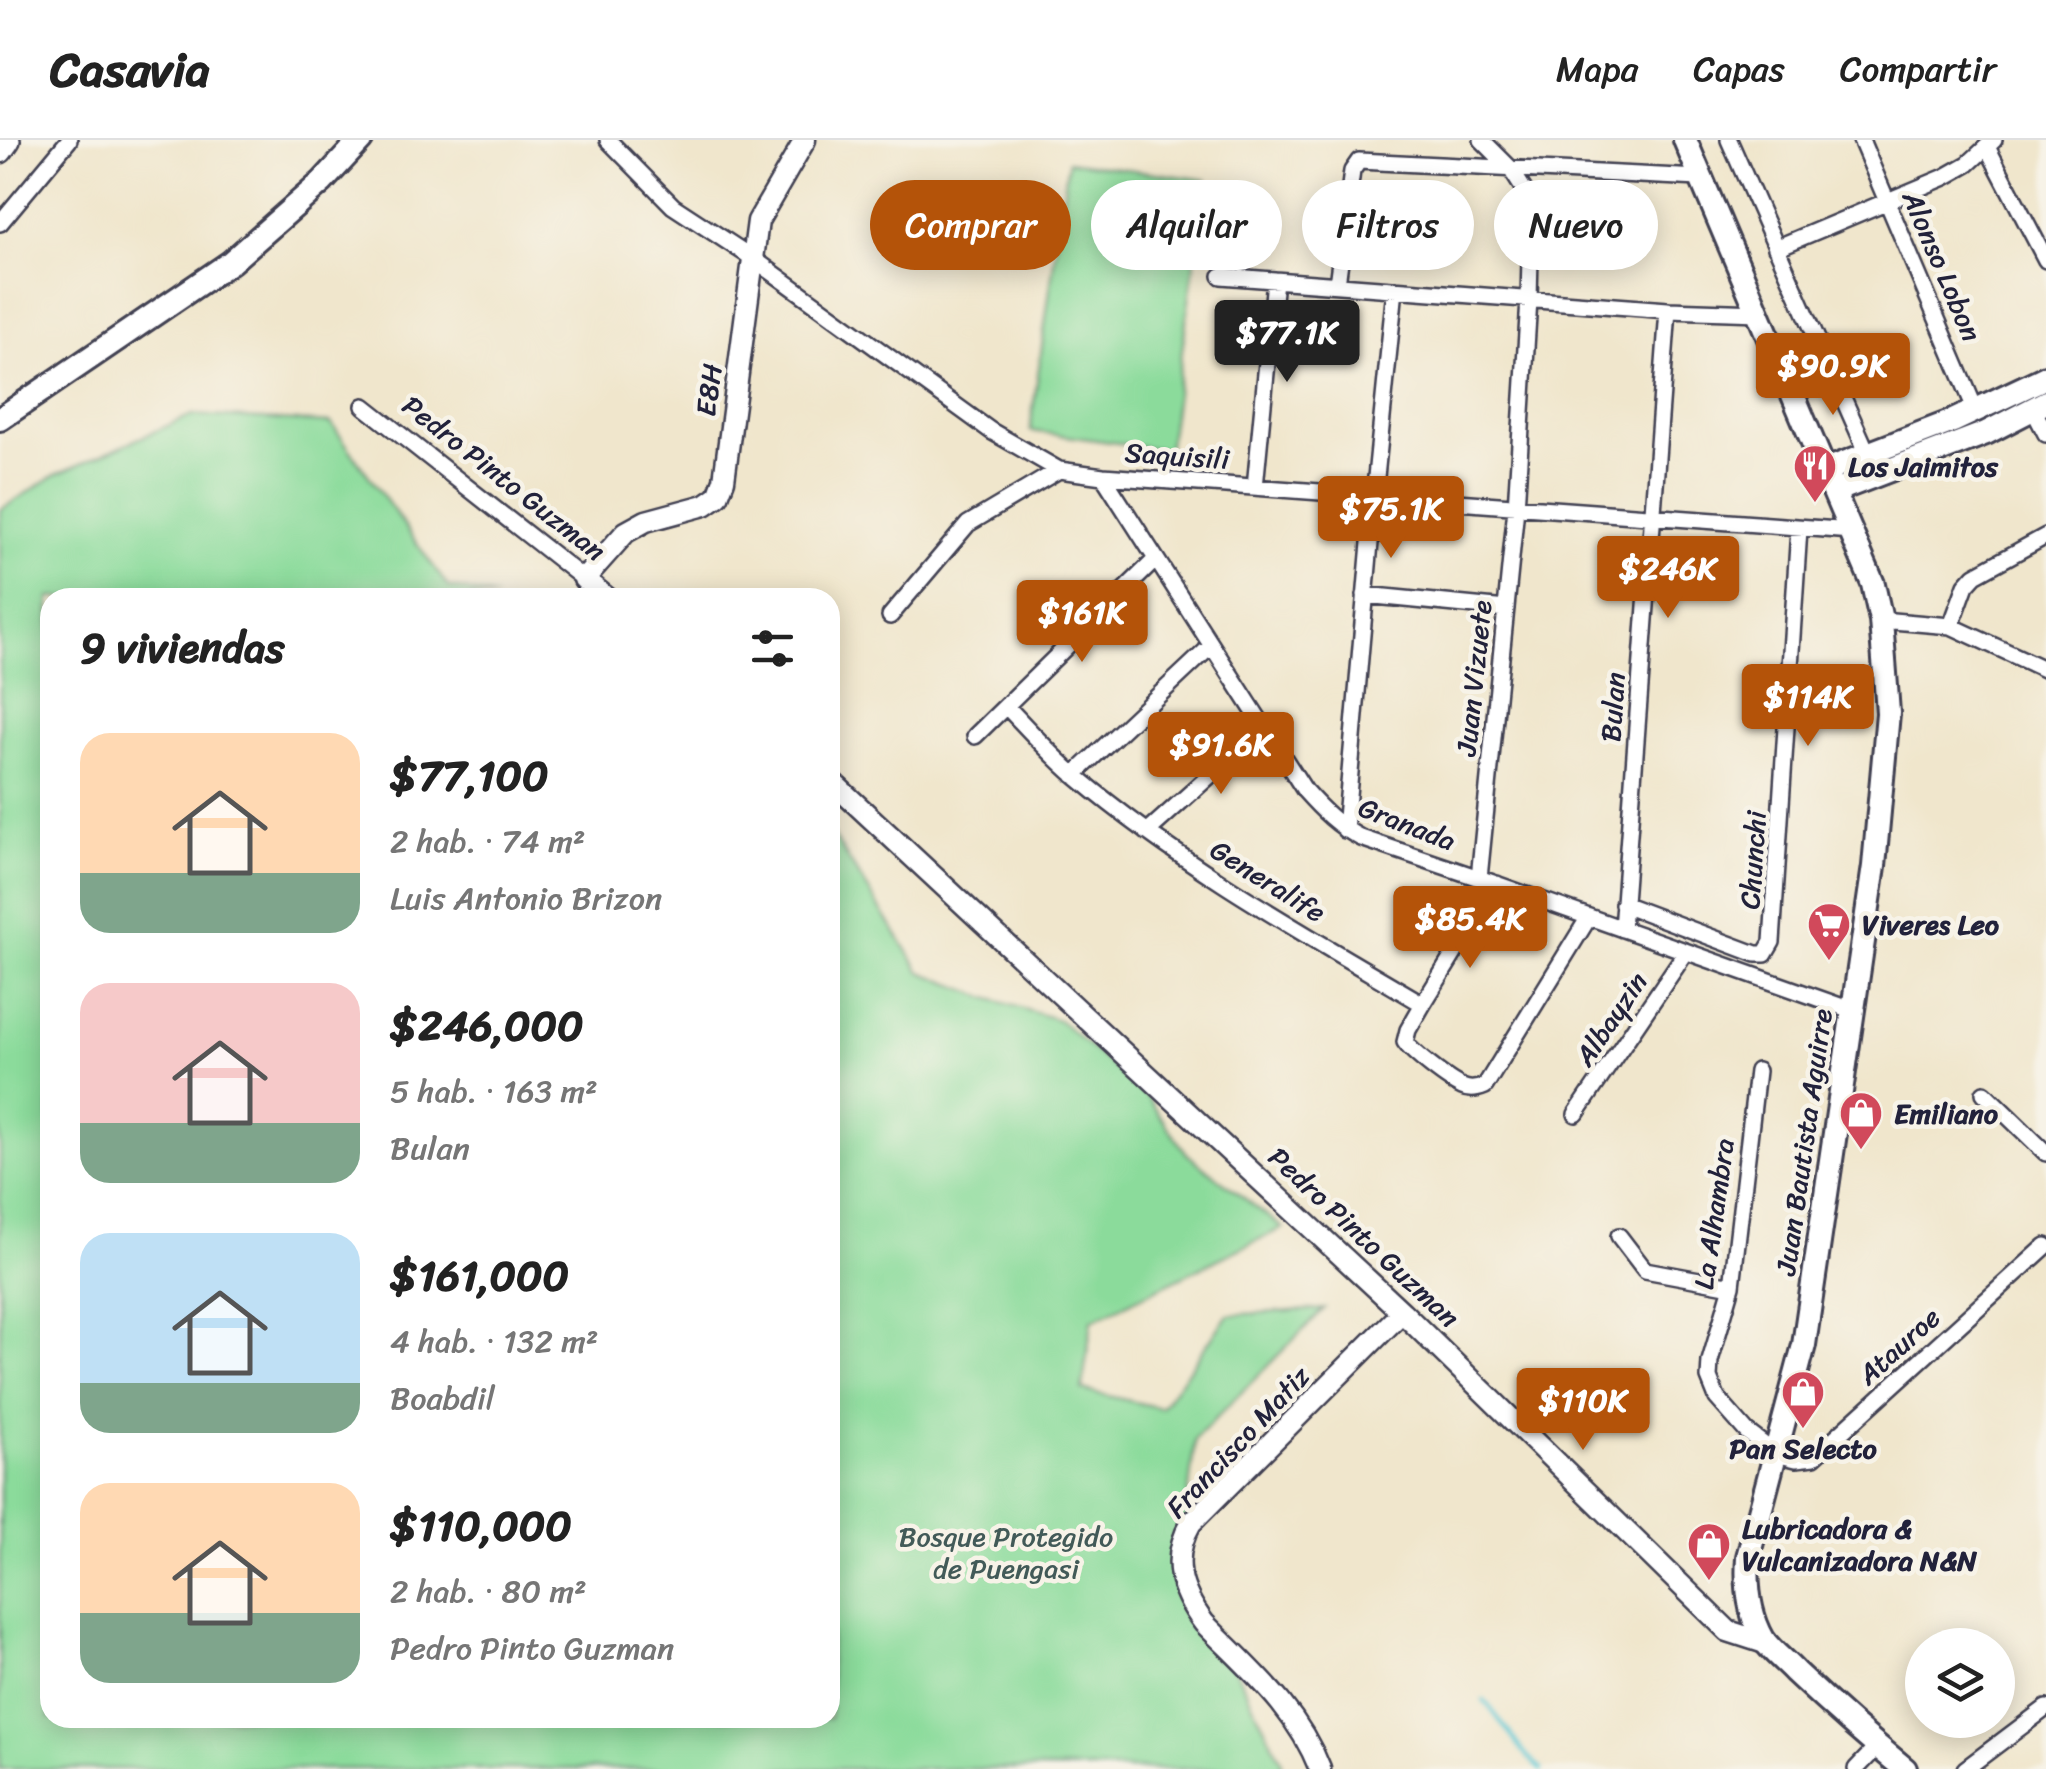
<!DOCTYPE html>
<html lang="es">
<meta charset="utf-8">
<style>
:root{--surface:#fff;--page:#f6f6f6;--text:#222;--muted:#767676;--line:#e0e0e0;--accent:#b45309}
body{margin:0;font-family:Sriracha,sans-serif;background:var(--page);color:var(--text);height:100vh;display:flex;flex-direction:column;font-size:38px;white-space:nowrap}
*{box-sizing:border-box;margin:0}
p{font-size:32px;color:var(--muted)}
.icon{flex:none;width:55px;height:55px;fill:none;stroke:currentColor;stroke-width:2;stroke-linecap:round;stroke-linejoin:round}
.map{position:relative;flex:1;overflow:hidden}
.sheet{position:absolute;left:40px;top:448px;width:800px;height:1140px;display:flex;flex-direction:column;background:var(--surface);border-radius:30px;box-shadow:0 5px 25px #0003}
.sheet>*{flex:none}
.banner{position:absolute;left:870px;top:40px;width:950px;height:90px;display:flex;gap:20px}
.controls{position:absolute;left:1905px;top:1488px;display:grid;gap:20px}
.controls a{display:grid;place-items:center;width:110px;height:110px;border-radius:50%;background:var(--surface);box-shadow:0 5px 25px #0003;font-size:50px}
.price{position:absolute;translate:-50% -85px;padding:0 22px;border-radius:10px;background:var(--accent);color:#fff;font-size:32px;line-height:65px;filter:drop-shadow(0 2px 5px #0008)}
.price::after{content:'';position:absolute;left:50%;top:60px;width:30px;height:22px;margin-left:-15px;background:inherit;clip-path:polygon(0 0,100% 0,50% 100%)}
.price.current{background:#222;color:#fff}
ul{padding:0;list-style:none}
li{display:flex;align-items:center;gap:30px;height:250px;padding:0 40px}
li span{display:grid;place-items:center;flex:none;width:280px;height:200px;border-radius:30px;color:#555}
li>.icon{margin-inline-start:auto}
span .icon{width:120px;height:120px;fill:#fffc;stroke-width:1}
li b{font-size:42px}
h2{display:flex;justify-content:space-between;align-items:center;height:120px;padding:0 40px;font-size:42px}
.chip{padding:0 35px;border-radius:45px;background:var(--surface);box-shadow:0 5px 25px #0003;font-size:35px;line-height:90px}
.chip.current{background:var(--accent);color:#fff}
header{display:flex;align-items:center;gap:60px;box-sizing:border-box;height:140px;padding:0 50px;background:var(--surface);border-bottom:2px solid var(--line)}
header strong{font-size:48px}
nav{display:flex;gap:55px;margin-inline-start:auto;font-size:35px}
.map>svg:first-child{display:block}
.green{fill:#8bdb9b;stroke:#567e6b;stroke-width:2.5}
.lines{fill:none;stroke-linecap:round;stroke-linejoin:round}
.stream{stroke:#5ac6d2;stroke-width:5}
.minor-casing{stroke:#413f51;stroke-width:20}
.tertiary-casing{stroke:#413f51;stroke-width:25}
.secondary-casing{stroke:#413f51;stroke-width:28}
.trunk-casing{stroke:#413f51;stroke-width:30}
.minor{stroke:#fff;stroke-width:15}
.tertiary{stroke:#fff;stroke-width:20}
.secondary{stroke:#fff;stroke-width:22}
.trunk{stroke:#fff;stroke-width:25}
.labels{text-anchor:middle;dominant-baseline:central;stroke-width:9;stroke-linejoin:round;paint-order:stroke}
.street-label{font-size:28px;fill:#22223b;stroke:#f7f3e8}
.poi-label{font-size:28px;font-weight:bold;fill:#22223b;stroke:#f7f3e8;text-anchor:start}
.park-label{font-size:28px;fill:#425a58;stroke:#f7f3e8}
</style>
<header>
<strong>Casavia</strong>
<nav><a>Mapa</a><a>Capas</a><a>Compartir</a></nav>
</header>
<div class="map">
<svg width="2046" height="1629" viewBox="0 0 2046 1629">
<rect width="100%" height="100%" fill="#f7f3e8"/>
<filter id="ink" filterUnits="userSpaceOnUse"><feTurbulence type="fractalNoise" baseFrequency=".01" numOctaves="2"/><feDisplacementMap in="SourceGraphic" scale="20" xChannelSelector="R" yChannelSelector="G"/><feConvolveMatrix kernelMatrix="1 2 1 2 8 2 1 2 1" color-interpolation-filters="sRGB"/></filter>
<filter id="wash" filterUnits="userSpaceOnUse"><feTurbulence type="fractalNoise" baseFrequency=".0048" numOctaves="4" result="noise"/><feDisplacementMap in="SourceGraphic" scale="40" xChannelSelector="R" yChannelSelector="G"/><feGaussianBlur stdDeviation="2.25" result="paint"/><feColorMatrix in="noise" values="0 0 0 0 0 0 0 0 0 0 0 0 0 0 0 0 0 1.4 0 .05"/><feComposite in="paint" operator="in"/></filter>
<g filter="url(#wash)">
<rect width="100%" height="100%" fill="#f0e6cc"/>
<path class="green" d="M 1068,21 L 1206,40 L 1168,310 L 1030,291 Z
M 192,275 L 331,283 L 448,447 L 496,457 L 50,458 L 50,1578 L 830,1578 L 830,691 L 921,832 L 985,857 L 1059,880 L 1147,957 L 1187,1014 L 1283,1088 L 1092,1180 L 1082,1250 L 1161,1268 L 1228,1175 L 1324,1169 L 1195,1299 L 1179,1432 L 1230,1519 L 1282,1622 L 1280,1629 L 0,1629 L 0,370 L 55,335 Z"/>
<g class="lines">
<path class="stream" d="M 1484,1560 L 1527,1616 L 1541,1629"/>
</g>
</g>
<g filter="url(#ink)">
<g class="lines">
<g class="minor-casing">
<path id="minor" d="M 608,0 L 673,66 L 754,119 L 991,291 L 1059,330 L 1103,336 L 1852,391
M 1729,0 L 1871,321
M 1861,0 L 1976,271
M 1987,7 L 2046,120
M 0,83 L 69,0
M 1776,108 L 1945,37 L 1968,24 L 1994,0
M 1221,136 L 1668,170 L 1760,173
M 1337,144 L 1352,31 L 1359,21 L 1700,38
M 364,266 L 584,439
M 2033,269 L 2046,294
M 1103,336 L 1305,651 C 1322,670 1338,686 1361,698 L 1479,738 L 1854,871
M 1255,347 L 1275,140
M 1365,455 L 1506,469
M 890,476 L 968,384 L 1059,330
M 1881,480 L 1951,486 L 2046,530
M 1951,486 L 1966,445 L 1975,435 L 2046,396
M 1007,567 C 1030,591 1052,616 1077,637 C 1184,727 1303,793 1423,864
M 975,596 L 1156,419
M 1074,635 L 1211,506
M 1345,690 L 1374,357 L 1395,149
M 1147,692 L 1263,588
M 1479,738 L 1516,368 L 1529,160 L 1531,73 L 1524,50 L 1510,28 L 1482,0
M 1497,744 L 1423,864 L 1408,890 L 1405,902 C 1412,913 1449,941 1462,947 C 1470,951 1478,949 1485,946 L 1589,777
M 1623,764 L 1756,814 L 1765,814 L 1772,802 L 1799,389
M 1622,789 L 1668,170
M 1757,931 L 1732,1146 L 1710,1221 L 1709,1238 L 1717,1258 L 1747,1292 L 1776,1314 L 1796,1319 L 1814,1317 L 2046,1106
M 1984,953 L 2046,1013
M 1576,974 L 1686,812
M 1619,1096 L 1645,1130 L 1732,1146
M 1856,1629 L 1878,1606
M 1965,1629 L 2046,1568"/>
</g>
<g class="tertiary-casing">
<path id="tertiary" d="M 607,458 L 584,439 L 626,392 L 646,381 L 705,365 L 718,356 L 724,340 L 758,81 L 805,0
M 830,640 L 1402,1172 L 1728,1491 L 1765,1503
M 1320,1629 C 1296,1567 1249,1529 1204,1483 C 1180,1451 1170,1419 1191,1383 L 1402,1172"/>
</g>
<g class="secondary-casing">
<path id="secondary" d="M 1685,0 L 1873,444 L 1881,480 L 1888,573 L 1874,726 L 1804,1205 L 1748,1417 C 1746,1445 1748,1473 1763,1499 C 1771,1511 1785,1521 1795,1532 C 1831,1566 1867,1598 1905,1629
M 0,279 L 231,122 L 322,42 L 361,0
M 1826,330 L 1953,281 L 2046,237
M 1835,351 L 1986,293 L 2046,262"/>
</g>
<g class="trunk-casing">
<path id="trunk" d="M 0,10 L 7,0"/>
</g>
<use href="#minor" class="minor"/>
<use href="#tertiary" class="tertiary"/>
<use href="#secondary" class="secondary"/>
<use href="#trunk" class="trunk"/>
</g>
</g>
<defs>
<g id="restaurant-pin" transform="scale(2.25)"><path d="M0 17L-7.5 6A9.5 9.5 0 1 1 7.5 6Z" fill="#d1495b" stroke="#f7f3e8"/><path d="M-5-6h1v4h1v-4h1v4h1v-4h1v5L-1.5 .5V6h-2V.5L-5-1ZM5-6V6H3V1.5H1.5Q1.5-4 5-6Z" fill="#fff"/></g>
<g id="supermarket-pin" transform="scale(2.25)"><path d="M0 17L-7.5 6A9.5 9.5 0 1 1 7.5 6Z" fill="#d1495b" stroke="#f7f3e8"/><path d="M-6-5.5h2.5l.6 2H6L4.5 2H-2.5L-4.4-4H-6ZM-1.5 3.2a1.3 1.3 0 1 0 .1 0ZM3 3.2a1.3 1.3 0 1 0 .1 0Z" fill="#fff"/></g>
<g id="shop-pin" transform="scale(2.25)"><path d="M0 17L-7.5 6A9.5 9.5 0 1 1 7.5 6Z" fill="#d1495b" stroke="#f7f3e8"/><path d="M-5-2.5h2.3a2.7 3.5 0 0 1 5.4 0H5L5.5 6h-11ZM-1.5-2.5h3a1.5 2.3 0 0 0-3 0Z" fill="#fff"/></g>
</defs>
<g fill-rule="evenodd">
<use href="#restaurant-pin" x="1815" y="326"/>
<use href="#supermarket-pin" x="1829" y="784"/>
<use href="#shop-pin" x="1861" y="973"/>
<use href="#shop-pin" x="1803" y="1252"/>
<use href="#shop-pin" x="1709" y="1404"/>
</g>
<g class="labels">
<g class="street-label">
<text transform="translate(1942 126) rotate(67)">Alonso Lobon</text>
<text transform="translate(709 250) rotate(-82)">E8H</text>
<text transform="translate(1177 316) rotate(4)">Saquisili</text>
<text transform="translate(504 338) rotate(38)">Pedro Pinto Guzman</text>
<text transform="translate(1474 538) rotate(-84)">Juan Vizuete</text>
<text transform="translate(1613 567) rotate(-86)">Bulan</text>
<text transform="translate(1407 684) rotate(21)">Granada</text>
<text transform="translate(1753 720) rotate(-86)">Chunchi</text>
<text transform="translate(1268 741) rotate(32)">Generalife</text>
<text transform="translate(1611 879) rotate(-56)">Albayzin</text>
<text transform="translate(1804 1002) rotate(-82)">Juan Bautista Aguirre</text>
<text transform="translate(1714 1074) rotate(-82)">La Alhambra</text>
<text transform="translate(1364 1097) rotate(43)">Pedro Pinto Guzman</text>
<text transform="translate(1899 1206) rotate(-42)">Atauroe</text>
<text transform="translate(1238 1302) rotate(-47)">Francisco Matiz</text>
</g>
<g class="poi-label">
<text x="1848" y="326">Los Jaimitos</text>
<text x="1862" y="784">Viveres Leo</text>
<text x="1894" y="973">Emiliano</text>
<text x="1803" y="1308" text-anchor="middle">Pan Selecto</text>
<text x="1742" y="1388">Lubricadora &amp;<tspan x="1742" dy="32">Vulcanizadora N&amp;N</tspan></text>
</g>
<g class="park-label">
<text x="1006" y="1396">Bosque Protegido<tspan x="1006" dy="32">de Puengasi</tspan></text>
</g>
</g>
</svg>
<div class="controls">
<a><svg class="icon" aria-label="layers" viewBox="0 0 24 24"><path d="M12 4l9 5-9 5-9-5zM3 14l9 5 9-5"/></svg></a>
</div>
<b class="price current" style="left:1287px;top:245px">$77.1K</b>
<b class="price" style="left:1833px;top:278px">$90.9K</b>
<b class="price" style="left:1391px;top:421px">$75.1K</b>
<b class="price" style="left:1668px;top:481px">$246K</b>
<b class="price" style="left:1082px;top:525px">$161K</b>
<b class="price" style="left:1808px;top:609px">$114K</b>
<b class="price" style="left:1221px;top:657px">$91.6K</b>
<b class="price" style="left:1470px;top:831px">$85.4K</b>
<b class="price" style="left:1583px;top:1313px">$110K</b>
<div class="banner">
<a class="chip current">Comprar</a>
<a class="chip">Alquilar</a>
<a class="chip">Filtros</a>
<a class="chip">Nuevo</a>
</div>
<section class="sheet">
<h2>9 viviendas<svg class="icon" aria-label="filters" viewBox="0 0 24 24"><path d="M4 7h16M4 17h16"/><circle cx="9" cy="7" r="2"/><circle cx="15" cy="17" r="2"/></svg></h2>
<ul>
<li><span style="background:linear-gradient(#ffd9b3 70%,#7fa58c 0)"><svg class="icon" aria-label="home" viewBox="0 0 24 24"><path d="M3 11l9-7 9 7M6 9v11h12V9"/></svg></span><div><b>$77,100</b><p>2 hab. · 74 m²</p><p>Luis Antonio Brizon</p></div></li>
<li><span style="background:linear-gradient(#f6c9c9 70%,#7fa58c 0)"><svg class="icon" aria-label="home" viewBox="0 0 24 24"><path d="M3 11l9-7 9 7M6 9v11h12V9"/></svg></span><div><b>$246,000</b><p>5 hab. · 163 m²</p><p>Bulan</p></div></li>
<li><span style="background:linear-gradient(#bfe0f5 75%,#7fa58c 0)"><svg class="icon" aria-label="home" viewBox="0 0 24 24"><path d="M3 11l9-7 9 7M6 9v11h12V9"/></svg></span><div><b>$161,000</b><p>4 hab. · 132 m²</p><p>Boabdil</p></div></li>
<li><span style="background:linear-gradient(#ffd9b3 65%,#7fa58c 0)"><svg class="icon" aria-label="home" viewBox="0 0 24 24"><path d="M3 11l9-7 9 7M6 9v11h12V9"/></svg></span><div><b>$110,000</b><p>2 hab. · 80 m²</p><p>Pedro Pinto Guzman</p></div></li>
</ul>
</section>
</div>
